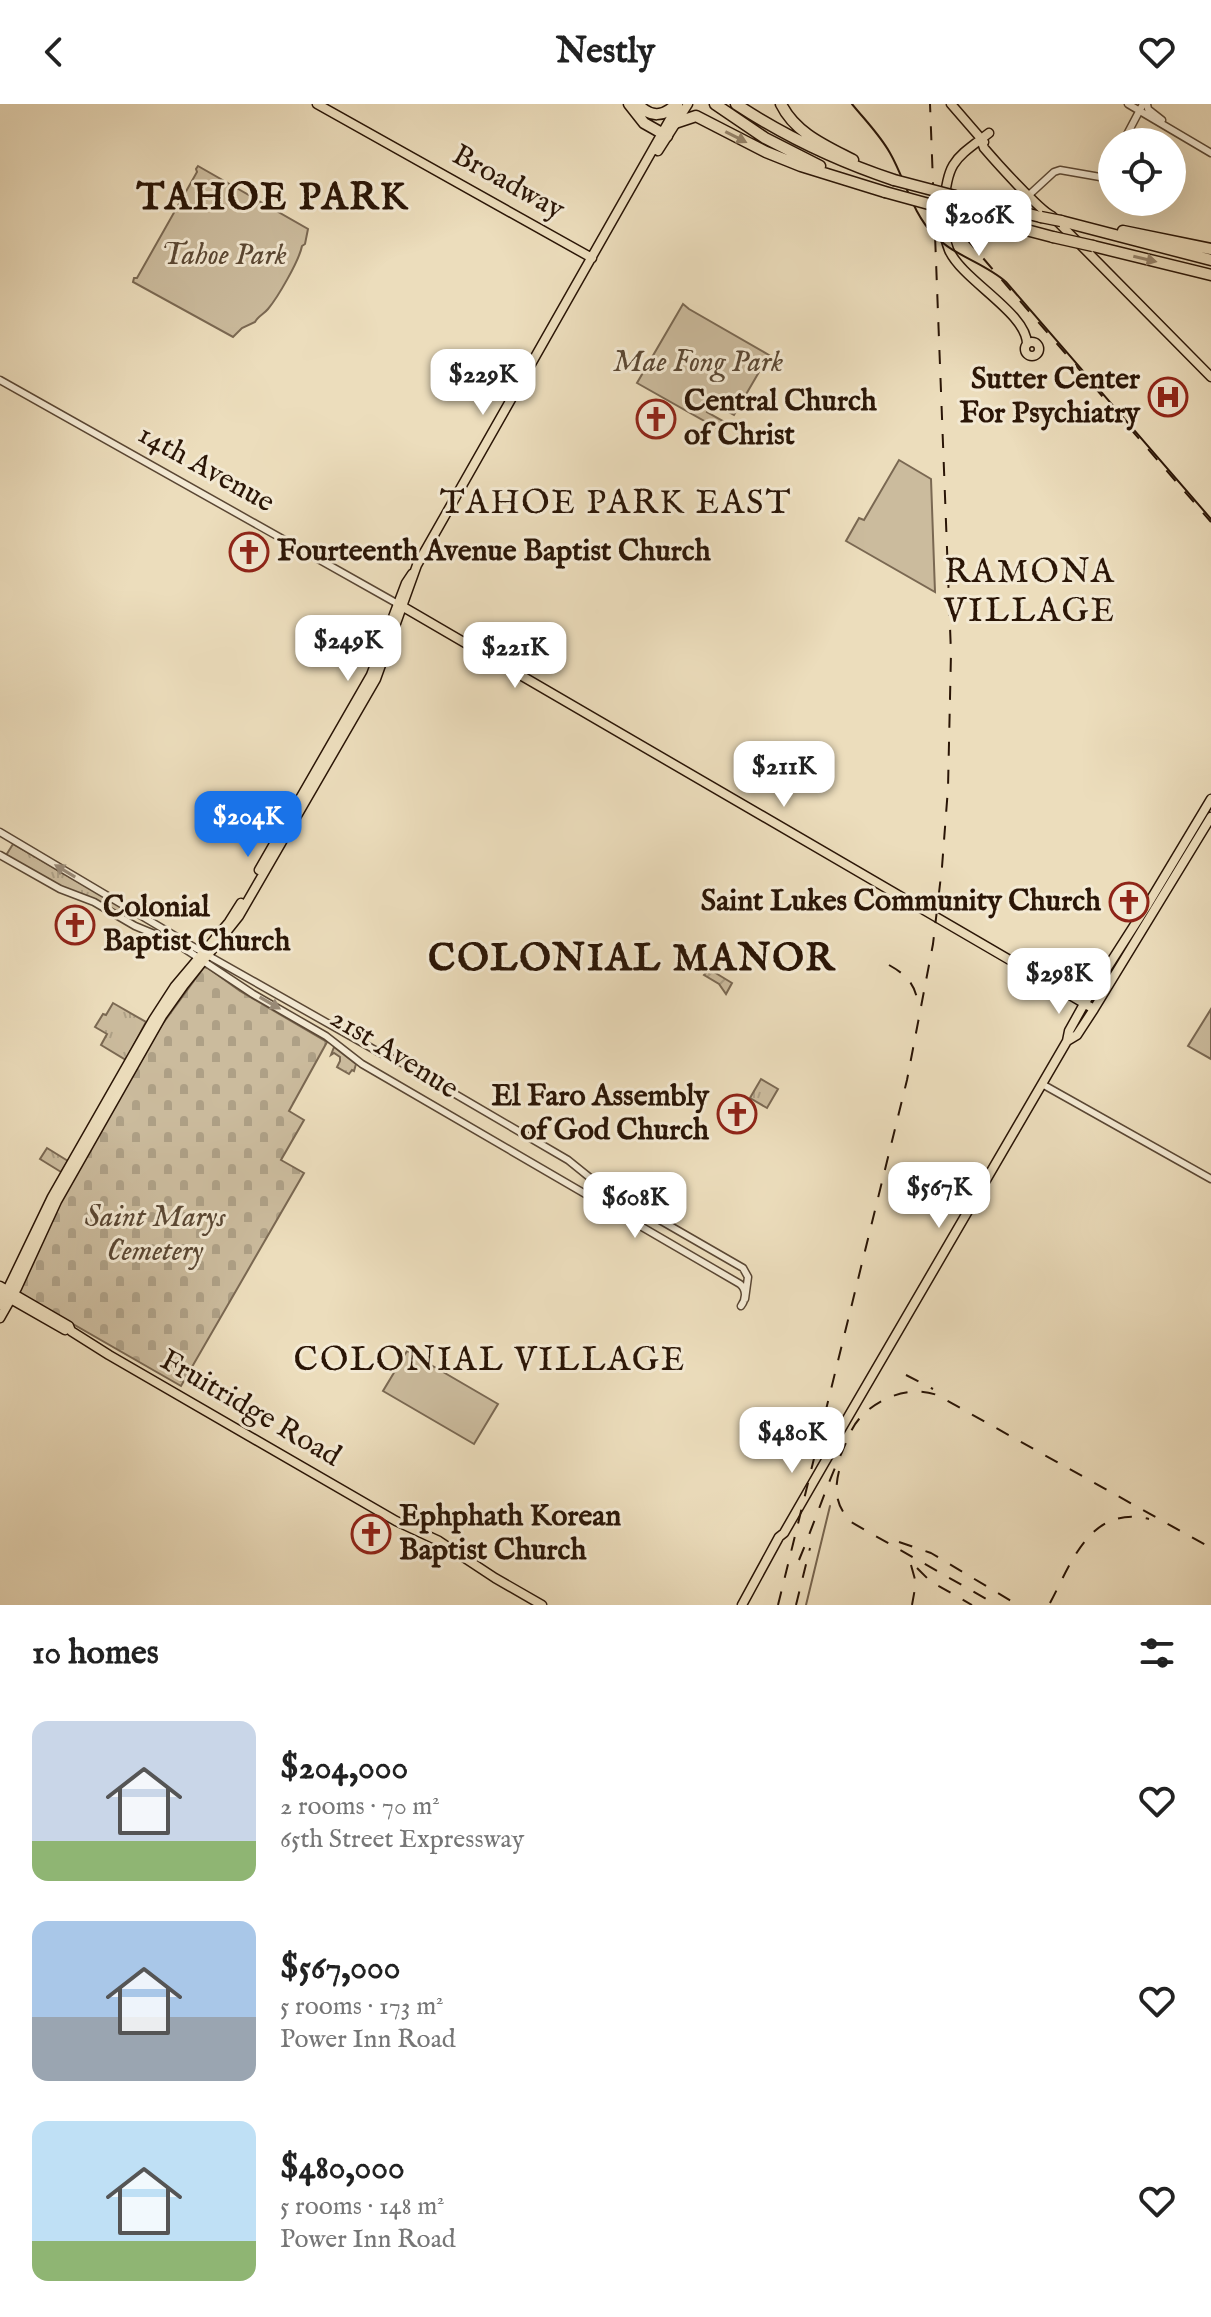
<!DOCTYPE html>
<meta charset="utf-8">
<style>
:root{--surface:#fff;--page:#f2f2f2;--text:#222;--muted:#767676;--accent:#1a73e8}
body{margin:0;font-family:"IM FELL English",serif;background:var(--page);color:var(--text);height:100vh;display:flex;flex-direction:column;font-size:30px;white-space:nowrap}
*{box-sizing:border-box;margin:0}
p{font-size:26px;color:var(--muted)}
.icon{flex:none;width:44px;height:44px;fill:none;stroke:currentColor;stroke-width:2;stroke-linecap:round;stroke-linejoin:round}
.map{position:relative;height:1501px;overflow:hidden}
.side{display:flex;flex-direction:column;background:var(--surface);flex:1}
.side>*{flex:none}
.controls{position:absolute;left:1098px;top:24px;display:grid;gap:16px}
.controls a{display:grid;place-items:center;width:88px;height:88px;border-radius:50%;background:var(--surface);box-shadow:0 8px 32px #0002;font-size:40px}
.price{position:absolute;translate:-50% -68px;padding:0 18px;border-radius:16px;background:#fff;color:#222;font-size:26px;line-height:52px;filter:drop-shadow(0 2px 4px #0008)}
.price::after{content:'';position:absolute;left:50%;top:48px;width:24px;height:18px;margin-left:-12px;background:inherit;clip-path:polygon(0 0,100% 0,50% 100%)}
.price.selected{background:var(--accent);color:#fff}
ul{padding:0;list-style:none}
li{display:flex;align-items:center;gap:24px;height:200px;padding:0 32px}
li span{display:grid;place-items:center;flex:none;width:224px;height:160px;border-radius:16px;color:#555}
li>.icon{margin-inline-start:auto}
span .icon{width:96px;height:96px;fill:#fffc;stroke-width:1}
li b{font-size:34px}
h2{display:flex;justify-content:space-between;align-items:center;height:96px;padding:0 32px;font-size:34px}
header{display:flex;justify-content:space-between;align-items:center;height:104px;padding:0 32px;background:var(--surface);font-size:36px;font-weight:700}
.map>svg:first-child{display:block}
.grass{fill:url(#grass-tufts);stroke:#7a6852;stroke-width:2}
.cemetery{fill:url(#cemetery-stones);stroke:#7a6852;stroke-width:2}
.park{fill:#cbbb9d;stroke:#7a6852;stroke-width:2}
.garden{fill:url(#garden-furrows);stroke:#7a6852;stroke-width:2}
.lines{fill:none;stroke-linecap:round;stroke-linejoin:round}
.stream{stroke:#77644e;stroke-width:2}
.minor-casing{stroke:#5a4734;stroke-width:9}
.major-casing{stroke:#2a1506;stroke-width:11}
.highway-casing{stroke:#2a1506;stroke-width:13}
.minor{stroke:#f3e9d3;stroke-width:6}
.major{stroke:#ecddbc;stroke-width:8}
.highway{stroke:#ecddbc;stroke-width:10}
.tram{stroke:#2a1506;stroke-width:2}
.rail{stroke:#2a1506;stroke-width:2;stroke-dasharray:14 14;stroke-linecap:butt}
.highway-bridge-casing{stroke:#2a1506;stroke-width:13;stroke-linecap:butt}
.highway-bridge{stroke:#ecddbc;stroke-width:10}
.oneway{fill:#95836a}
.oneway2{fill:#998a77}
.labels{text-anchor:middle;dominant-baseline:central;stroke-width:6;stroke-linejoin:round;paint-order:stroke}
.street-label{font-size:30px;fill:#2a1506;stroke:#f3e9d3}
.park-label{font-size:30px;font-style:italic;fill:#5a4733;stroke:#f3e9d3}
.poi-label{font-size:30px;font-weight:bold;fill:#2a1506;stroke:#f3e9d3;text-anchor:start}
.quarter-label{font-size:34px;letter-spacing:2px;fill:#2a1506;stroke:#f3e9d3}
.district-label{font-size:38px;font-weight:bold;letter-spacing:2px;fill:#2a1506;stroke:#f3e9d3}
</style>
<header><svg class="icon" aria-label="back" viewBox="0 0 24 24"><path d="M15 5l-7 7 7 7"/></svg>Nestly<svg class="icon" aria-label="heart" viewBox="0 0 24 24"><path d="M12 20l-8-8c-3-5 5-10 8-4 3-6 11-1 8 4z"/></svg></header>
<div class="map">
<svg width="1211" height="1501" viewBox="0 0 1211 1501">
<defs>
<pattern id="grass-tufts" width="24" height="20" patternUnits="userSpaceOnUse" patternTransform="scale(2)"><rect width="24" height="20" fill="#cbbb9d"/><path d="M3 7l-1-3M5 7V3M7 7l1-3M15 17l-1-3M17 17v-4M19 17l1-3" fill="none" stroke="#aea086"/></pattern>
<pattern id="cemetery-stones" width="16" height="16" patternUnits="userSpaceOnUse" patternTransform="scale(2)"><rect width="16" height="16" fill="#cbbb9d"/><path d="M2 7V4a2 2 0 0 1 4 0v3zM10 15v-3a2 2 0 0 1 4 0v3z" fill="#aea086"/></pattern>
<pattern id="garden-furrows" width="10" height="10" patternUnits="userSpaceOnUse" patternTransform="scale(2)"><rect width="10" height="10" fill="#cbbb9d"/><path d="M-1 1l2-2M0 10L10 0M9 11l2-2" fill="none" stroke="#aea086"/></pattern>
</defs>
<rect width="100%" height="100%" fill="#ecddbc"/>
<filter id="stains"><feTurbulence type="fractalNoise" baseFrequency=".0025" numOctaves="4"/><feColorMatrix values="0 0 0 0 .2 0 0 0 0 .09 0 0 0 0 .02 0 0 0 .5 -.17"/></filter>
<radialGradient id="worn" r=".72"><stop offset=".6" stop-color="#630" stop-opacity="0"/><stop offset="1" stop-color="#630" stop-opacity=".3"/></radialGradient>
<path class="grass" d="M 13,740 L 128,807 L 124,814 L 61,784 L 5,753 Z
M 113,899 L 146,918 L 126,956 L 101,941 L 107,930 L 95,923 L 103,910 L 106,911 Z
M 334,943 L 356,960 L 354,967 L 352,966 L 349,970 L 337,963 L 340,957 L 340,953 L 334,949 L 331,951 Z
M 761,975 L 778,985 L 767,1004 L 750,994 Z
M 47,1044 L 68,1057 L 61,1068 L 40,1055 Z"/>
<path class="cemetery" d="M 204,863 L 208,864 L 240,887 L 327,938 L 289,1007 L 304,1016 L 281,1056 L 304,1069 L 181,1282 L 19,1189 L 54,1110 L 69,1082 L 161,922 Z"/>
<path class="park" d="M 198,62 L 308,125 L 305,140 L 302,142 C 299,157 278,193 268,205 C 264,210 258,212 255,218 L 242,224 L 233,233 L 133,178 L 134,174 L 137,174 L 197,68 L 196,65 Z
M 683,200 L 689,205 L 769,251 L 734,311 L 712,299 L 707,308 L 728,320 L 724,328 L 637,279 Z
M 899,356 L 931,375 L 935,488 L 846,437 L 859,414 L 864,416 Z
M 1211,905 L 1211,955 L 1188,942 Z
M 407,1247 L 498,1300 L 474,1340 L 383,1287 Z"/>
<path class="garden" d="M 709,865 L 732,879 L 726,890 L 719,880 L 704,871 Z"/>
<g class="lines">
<path class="stream" d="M 806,1501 L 830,1402"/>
<g class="minor-casing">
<path id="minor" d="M 1128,0 L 1211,49
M 1147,0 L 1148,5 L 1162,16
M 1123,38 L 1143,0
M 1029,91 L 1054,68 L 1060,66 L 1100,73 L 1104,71 L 1112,57
M 0,276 L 398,500
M 0,728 L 209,852 L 382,950 L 402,959 L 568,1056 L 599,1081 L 743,1164 L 748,1173 L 745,1195
M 0,751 L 60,785 L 94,798 L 135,822 L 176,839 L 253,890 L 326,932 L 362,960 L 740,1180 C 747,1186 746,1195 741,1202
M 1042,980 L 1211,1075"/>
</g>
<g class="major-casing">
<path id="major" d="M 317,0 L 592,154
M 951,0 L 984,38
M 989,29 C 955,55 947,57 944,103 C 944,118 943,132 949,146 C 962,176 1027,209 1027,240
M 981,35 L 984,44 C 996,58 1040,107 1052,112 L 1211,273
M 658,47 L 688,0
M1025 245a7 7 0 1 1 14 0a7 7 0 1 1-14 0Z
M 400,501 L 1094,905
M 259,766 L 371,571 L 406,479 L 412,470
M 1067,937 L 1077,931 L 1094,905 L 1211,713
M 0,1182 L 69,1222 L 71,1227 L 109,1251 L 396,1417 L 439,1437 L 495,1474 L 542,1501
M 0,1189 L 65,1226
M 0,1201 L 52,1093 L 153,916 L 175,882 L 229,818 L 241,799
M 0,1214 L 17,1184 L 57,1097 L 162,912 L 184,881 L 239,812 L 376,575 L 417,461 L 678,1
M 742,1501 L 779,1433 L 784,1429 L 837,1337 L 837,1332 L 1067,937 L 1069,927 L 1084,900 L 1148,800 L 1211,695"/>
</g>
<g class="highway-casing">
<path id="highway" d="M 629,0 L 644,19 L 667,32
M 638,0 C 650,14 664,13 676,0
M 715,0 L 765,34 L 820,62
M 736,0 C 786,33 837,57 894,76
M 781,0 C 795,29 826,42 853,56
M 675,19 L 696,12 L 766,48 L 801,62 L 885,88
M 955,92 L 1041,113
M 958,108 L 1053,133
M 1061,117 L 1211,156
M 1123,127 L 1211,145
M 1093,142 L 1211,171"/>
</g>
<use href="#minor" class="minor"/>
<use href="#major" class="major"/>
<use href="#highway" class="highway"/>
<path class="tram" d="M 852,0 C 865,16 880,31 890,49 C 905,75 912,109 934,131 C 954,152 985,159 1006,178 L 1211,415"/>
<path class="rail" d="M 938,85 L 947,109 L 957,124 L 1211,418
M 889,861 C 907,871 917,882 918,903
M 906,1271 L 933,1285
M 839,1367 C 834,1387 836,1402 851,1418 L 997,1501
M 899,1438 L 931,1449 L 1018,1501
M 799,1456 C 814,1420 826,1383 842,1348 C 847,1337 851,1324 859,1315 C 877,1294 910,1281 937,1291 L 1211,1444
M 911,1461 L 916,1479 L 912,1501
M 917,1464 L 930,1477 L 972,1501
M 1050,1499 C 1072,1458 1090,1401 1149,1415
M 778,1501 L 907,976 L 933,840 L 942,763 L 948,684 L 951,549 L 930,0
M 796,1501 L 810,1444"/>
<g class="highway-bridge-casing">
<path id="highway-bridge" d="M 894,76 L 955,92
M 885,88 L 958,108
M 1041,113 L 1061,117
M 1053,133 L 1093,142"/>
</g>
<use href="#highway-bridge" class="highway-bridge"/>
</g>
<defs><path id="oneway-solid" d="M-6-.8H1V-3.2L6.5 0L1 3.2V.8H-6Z" transform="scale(2)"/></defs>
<g class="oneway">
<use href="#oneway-solid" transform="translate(736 33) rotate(27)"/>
<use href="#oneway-solid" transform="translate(1145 155) rotate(13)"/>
</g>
<g class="oneway2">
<use href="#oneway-solid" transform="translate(65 767) rotate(-149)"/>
<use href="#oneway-solid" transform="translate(270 899) rotate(30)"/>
</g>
<defs>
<g id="hospital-ring" transform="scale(2)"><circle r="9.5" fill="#f3e9d3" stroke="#8f2418" stroke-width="1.5"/><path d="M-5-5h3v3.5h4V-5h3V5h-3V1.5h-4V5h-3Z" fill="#8f2418"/></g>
<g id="church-ring" transform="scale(2)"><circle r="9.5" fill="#f3e9d3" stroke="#8f2418" stroke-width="1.5"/><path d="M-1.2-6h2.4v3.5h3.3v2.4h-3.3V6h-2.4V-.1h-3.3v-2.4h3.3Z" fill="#8f2418"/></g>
</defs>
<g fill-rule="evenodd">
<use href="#hospital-ring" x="1168" y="293"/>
<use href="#church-ring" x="656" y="315"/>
<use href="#church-ring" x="249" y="448"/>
<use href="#church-ring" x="1129" y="798"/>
<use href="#church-ring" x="75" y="821"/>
<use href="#church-ring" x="737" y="1010"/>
<use href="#church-ring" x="371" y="1430"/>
</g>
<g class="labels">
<g class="street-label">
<text transform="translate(508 79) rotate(29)">Broadway</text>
<text transform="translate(206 365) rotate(29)">14th Avenue</text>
<text transform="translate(394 950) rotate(32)">21st Avenue</text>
<text transform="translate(250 1305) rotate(30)">Fruitridge Road</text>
</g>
<g class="park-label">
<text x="224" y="152">Tahoe Park</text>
<text x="698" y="259">Mae Fong Park</text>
<text x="155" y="1114">Saint Marys<tspan x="155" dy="34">Cemetery</tspan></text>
</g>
<g class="poi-label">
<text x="1140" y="276" text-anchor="end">Sutter Center<tspan x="1140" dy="34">For Psychiatry</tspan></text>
<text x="684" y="298">Central Church<tspan x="684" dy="34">of Christ</tspan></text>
<text x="277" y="448">Fourteenth Avenue Baptist Church</text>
<text x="1101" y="798" text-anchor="end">Saint Lukes Community Church</text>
<text x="103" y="804">Colonial<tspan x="103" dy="34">Baptist Church</tspan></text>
<text x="709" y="993" text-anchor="end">El Faro Assembly<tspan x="709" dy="34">of God Church</tspan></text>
<text x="399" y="1413">Ephphath Korean<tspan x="399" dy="34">Baptist Church</tspan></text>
</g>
<g class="quarter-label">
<text x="616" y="399">TAHOE PARK EAST</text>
<text x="1030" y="468">RAMONA<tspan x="1030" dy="39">VILLAGE</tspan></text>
<text x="490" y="1256">COLONIAL VILLAGE</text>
</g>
<g class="district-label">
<text x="273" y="95">TAHOE PARK</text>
<text x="632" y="856">COLONIAL MANOR</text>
</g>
</g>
<rect width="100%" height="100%" filter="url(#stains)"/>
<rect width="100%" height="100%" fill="url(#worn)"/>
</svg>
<div class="controls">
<a><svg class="icon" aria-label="locate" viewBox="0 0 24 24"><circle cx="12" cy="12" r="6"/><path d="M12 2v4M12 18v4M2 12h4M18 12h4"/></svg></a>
</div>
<b class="price" style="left:979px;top:154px">$206K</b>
<b class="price" style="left:483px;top:313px">$229K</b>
<b class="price" style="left:348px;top:579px">$249K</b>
<b class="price" style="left:515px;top:586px">$221K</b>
<b class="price" style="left:784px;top:705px">$211K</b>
<b class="price selected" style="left:248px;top:755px">$204K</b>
<b class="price" style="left:1059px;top:912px">$298K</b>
<b class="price" style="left:939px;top:1126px">$567K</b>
<b class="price" style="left:635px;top:1136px">$608K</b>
<b class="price" style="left:792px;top:1371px">$480K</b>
</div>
<section class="side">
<h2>10 homes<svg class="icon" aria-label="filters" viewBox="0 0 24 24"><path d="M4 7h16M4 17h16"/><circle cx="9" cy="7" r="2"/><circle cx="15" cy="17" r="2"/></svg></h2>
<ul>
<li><span style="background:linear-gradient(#c9d6e8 75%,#8fb573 0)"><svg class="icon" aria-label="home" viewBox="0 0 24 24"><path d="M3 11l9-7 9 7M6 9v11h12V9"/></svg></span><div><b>$204,000</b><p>2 rooms · 70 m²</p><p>65th Street Expressway</p></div><svg class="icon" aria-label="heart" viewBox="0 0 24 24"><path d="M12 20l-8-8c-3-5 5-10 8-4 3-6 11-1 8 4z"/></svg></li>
<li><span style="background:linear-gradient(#a9c7e8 60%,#9aa5b1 0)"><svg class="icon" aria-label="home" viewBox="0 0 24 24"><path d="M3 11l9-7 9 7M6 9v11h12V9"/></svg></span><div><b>$567,000</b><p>5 rooms · 173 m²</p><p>Power Inn Road</p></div><svg class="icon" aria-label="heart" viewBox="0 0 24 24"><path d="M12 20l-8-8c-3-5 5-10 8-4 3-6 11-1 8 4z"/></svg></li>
<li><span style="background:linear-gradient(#bfe0f5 75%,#8fb573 0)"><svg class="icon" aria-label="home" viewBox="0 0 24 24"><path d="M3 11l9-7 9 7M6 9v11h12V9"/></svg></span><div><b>$480,000</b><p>5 rooms · 148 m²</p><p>Power Inn Road</p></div><svg class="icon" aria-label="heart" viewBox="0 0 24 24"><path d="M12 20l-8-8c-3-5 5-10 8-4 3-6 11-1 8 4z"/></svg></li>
</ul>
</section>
